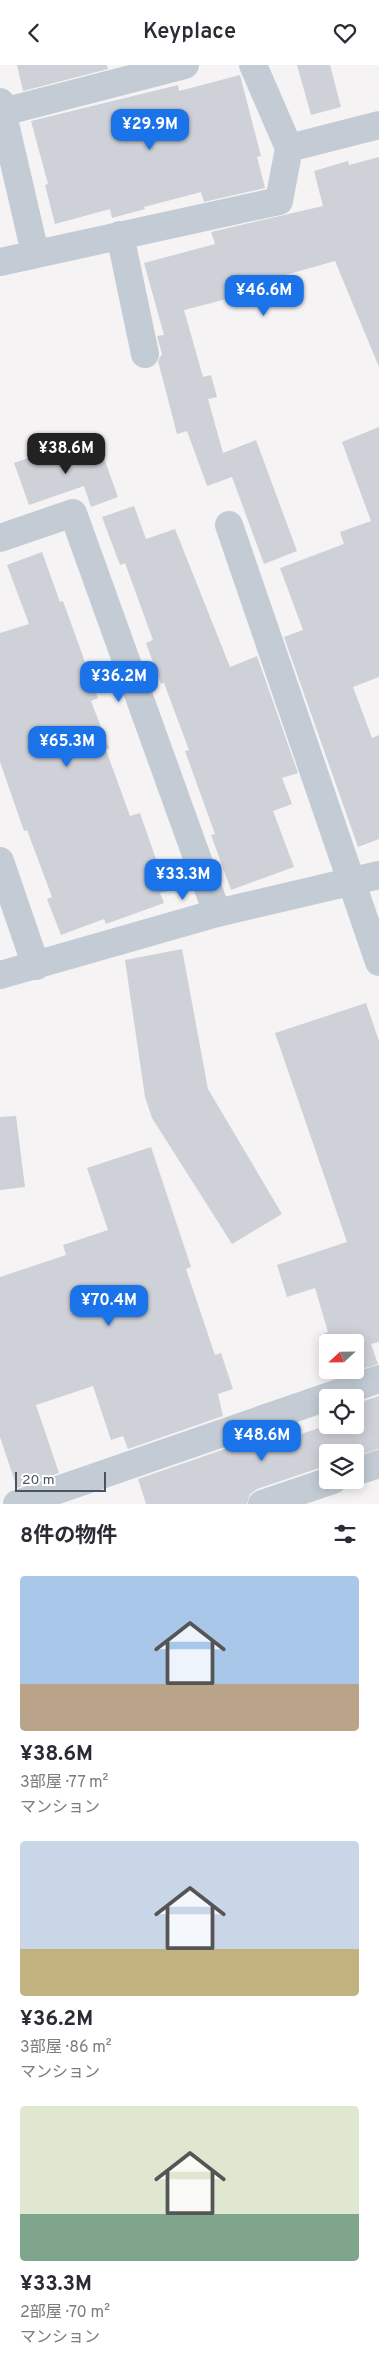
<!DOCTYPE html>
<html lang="ja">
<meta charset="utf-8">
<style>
:root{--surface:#fff;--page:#f2f2f3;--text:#2b2b33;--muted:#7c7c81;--accent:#1a73e8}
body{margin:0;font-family:Overpass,"Noto Sans JP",sans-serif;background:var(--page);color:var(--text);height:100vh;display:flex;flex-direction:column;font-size:19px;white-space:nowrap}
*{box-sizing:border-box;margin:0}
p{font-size:16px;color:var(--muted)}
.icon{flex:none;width:28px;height:28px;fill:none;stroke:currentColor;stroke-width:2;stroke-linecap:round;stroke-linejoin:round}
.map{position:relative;height:1439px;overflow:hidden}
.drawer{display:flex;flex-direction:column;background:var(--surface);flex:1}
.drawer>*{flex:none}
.needle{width:32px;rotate:248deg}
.fabs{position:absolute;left:319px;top:1269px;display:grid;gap:10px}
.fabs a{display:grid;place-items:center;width:45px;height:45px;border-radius:5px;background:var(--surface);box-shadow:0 2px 12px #0003;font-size:25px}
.scale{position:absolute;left:15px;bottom:12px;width:91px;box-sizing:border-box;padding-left:5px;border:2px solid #495462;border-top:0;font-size:14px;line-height:18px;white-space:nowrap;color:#495462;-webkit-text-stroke:4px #fff;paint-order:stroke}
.price{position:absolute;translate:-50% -42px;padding:0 11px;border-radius:10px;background:var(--accent);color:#fff;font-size:16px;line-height:32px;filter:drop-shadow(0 1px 2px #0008)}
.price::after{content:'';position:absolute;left:50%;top:30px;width:15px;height:11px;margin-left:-8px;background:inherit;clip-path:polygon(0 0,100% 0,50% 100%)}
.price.selected{background:#222;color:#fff}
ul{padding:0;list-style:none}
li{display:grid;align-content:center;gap:10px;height:265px;padding:0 20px}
li span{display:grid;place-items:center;height:155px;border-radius:5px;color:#555}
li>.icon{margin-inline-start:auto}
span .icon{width:90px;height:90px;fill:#fffc;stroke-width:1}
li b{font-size:21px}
h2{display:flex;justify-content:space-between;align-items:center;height:60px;padding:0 20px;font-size:21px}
header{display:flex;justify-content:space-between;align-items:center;height:65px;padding:0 20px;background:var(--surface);font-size:22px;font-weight:600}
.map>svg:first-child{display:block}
.building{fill:#cfd1d8}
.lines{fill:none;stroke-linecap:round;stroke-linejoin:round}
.minor{stroke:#c3ccd5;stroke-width:28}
</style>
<header><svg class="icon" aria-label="back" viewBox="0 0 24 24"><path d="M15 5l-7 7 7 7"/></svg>Keyplace<svg class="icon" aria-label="heart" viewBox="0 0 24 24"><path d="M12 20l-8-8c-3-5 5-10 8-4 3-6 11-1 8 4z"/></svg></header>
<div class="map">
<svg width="379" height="1439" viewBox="0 0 379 1439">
<rect width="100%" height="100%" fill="#f5f3f3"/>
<path class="building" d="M 17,0 L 107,0 L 108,4 L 23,26 Z
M 297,0 L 330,0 L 341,42 L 311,50 Z
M 240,10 L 261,91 L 257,92 L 265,123 L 204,137 L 201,127 L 144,142 L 145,144 L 112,153 L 110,144 L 55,159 L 45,120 L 48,119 L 31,56 L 178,20 L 179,26 Z
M 379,92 L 379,302 L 335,196 L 260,217 L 262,225 L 184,245 L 203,312 L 211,310 L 217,332 L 208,334 L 223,388 L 256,375 L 297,486 L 264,499 L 232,412 L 207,421 L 187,366 L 177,369 L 158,296 L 162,289 L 157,271 L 164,270 L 144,198 L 215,179 L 211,167 L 323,141 L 314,106 L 348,96 L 349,100 Z
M 379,362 L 379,612 L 353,622 L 372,673 L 379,670 L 379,774 L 358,782 L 284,572 L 303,565 L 280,503 L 344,479 L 340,467 L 371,456 L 342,377 Z
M 77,380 L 80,387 L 91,383 L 93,388 L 101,385 L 118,432 L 91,442 L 84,421 L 29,440 L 14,398 L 45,387 L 47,390 Z
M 134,441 L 146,474 L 175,464 L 230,602 L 257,591 L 298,708 L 282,713 L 292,739 L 273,746 L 294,802 L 231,825 L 211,770 L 215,769 L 185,686 L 189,685 L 164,618 L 161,619 L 146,578 L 153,575 L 125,498 L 120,500 L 102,452 Z
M 42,487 L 60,537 L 63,536 L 98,633 L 91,636 L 109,683 L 106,685 L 130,751 L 140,748 L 167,826 L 160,828 L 164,838 L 106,859 L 104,854 L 61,870 L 47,834 L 52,832 L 27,765 L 24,766 L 0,697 L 0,568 L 29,559 L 7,500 Z
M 182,884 L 208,1024 L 282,1149 L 232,1179 L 152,1053 L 145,1032 L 125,895 Z
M 366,938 L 379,976 L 379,1277 L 371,1279 L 378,1299 L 334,1313 L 332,1305 L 355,1305 L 355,1278 L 328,1278 L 328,1292 L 320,1270 L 328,1267 L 315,1223 L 287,1232 L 277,1200 L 347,1177 L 275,968 Z
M 16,1051 L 25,1122 L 0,1125 L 0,1052 Z
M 151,1082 L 191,1202 L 186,1204 L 215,1290 L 221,1288 L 233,1324 L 218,1329 L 223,1351 L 128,1384 L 123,1371 L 111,1375 L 93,1321 L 36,1340 L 59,1408 L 17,1423 L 0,1372 L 0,1212 L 66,1190 L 63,1180 L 108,1165 L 87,1103 Z
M 379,1331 L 379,1384 L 355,1391 L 355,1388 L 328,1388 L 328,1400 L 257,1424 L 250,1429 L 247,1439 L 146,1439 L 138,1414 L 294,1360 L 298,1370 L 328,1360 L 355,1360 L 355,1339 Z"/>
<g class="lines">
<path class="minor" d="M 253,0 L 289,83
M 0,37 L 35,188
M 3,47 L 185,0
M 120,170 L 145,289
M 0,197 L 279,136 L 289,83 L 379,60
M 229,460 L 379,897
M 0,473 L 73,448 L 217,848
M 0,796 L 36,901
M 0,910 L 217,848 L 379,810
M 355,1407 L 379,1399
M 17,1439 L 379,1314
M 262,1439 L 333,1415"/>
</g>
</svg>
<div class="fabs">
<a><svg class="needle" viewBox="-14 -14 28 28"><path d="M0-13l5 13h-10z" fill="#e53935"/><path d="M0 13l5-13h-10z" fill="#7c7c81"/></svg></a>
<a><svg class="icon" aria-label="locate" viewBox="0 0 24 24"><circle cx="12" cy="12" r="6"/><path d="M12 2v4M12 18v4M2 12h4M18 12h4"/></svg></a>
<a><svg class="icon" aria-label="layers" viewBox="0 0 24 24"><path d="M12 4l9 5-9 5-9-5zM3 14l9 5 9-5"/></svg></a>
</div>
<div class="scale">20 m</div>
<b class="price" style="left:150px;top:86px">¥29.9M</b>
<b class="price" style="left:264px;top:252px">¥46.6M</b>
<b class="price selected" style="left:66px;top:410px">¥38.6M</b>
<b class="price" style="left:119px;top:638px">¥36.2M</b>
<b class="price" style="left:67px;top:703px">¥65.3M</b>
<b class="price" style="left:183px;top:836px">¥33.3M</b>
<b class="price" style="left:109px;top:1262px">¥70.4M</b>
<b class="price" style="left:262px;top:1397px">¥48.6M</b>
</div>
<section class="drawer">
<h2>8件の物件<svg class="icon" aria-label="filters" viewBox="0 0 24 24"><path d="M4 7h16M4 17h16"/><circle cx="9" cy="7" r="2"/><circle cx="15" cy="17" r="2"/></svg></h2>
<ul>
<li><span style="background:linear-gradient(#a9c7e8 70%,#b9a48a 0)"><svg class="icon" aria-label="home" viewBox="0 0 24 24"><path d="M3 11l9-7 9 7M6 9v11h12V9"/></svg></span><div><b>¥38.6M</b><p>3部屋 · 77 m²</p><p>マンション</p></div></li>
<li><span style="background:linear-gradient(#c9d6e8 70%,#c2b280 0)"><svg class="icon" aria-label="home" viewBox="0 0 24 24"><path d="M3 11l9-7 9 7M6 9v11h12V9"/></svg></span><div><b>¥36.2M</b><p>3部屋 · 86 m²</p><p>マンション</p></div></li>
<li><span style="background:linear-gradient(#dfe7d0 70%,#7fa58c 0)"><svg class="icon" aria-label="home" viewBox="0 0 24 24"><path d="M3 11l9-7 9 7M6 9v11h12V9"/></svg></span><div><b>¥33.3M</b><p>2部屋 · 70 m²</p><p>マンション</p></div></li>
</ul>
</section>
